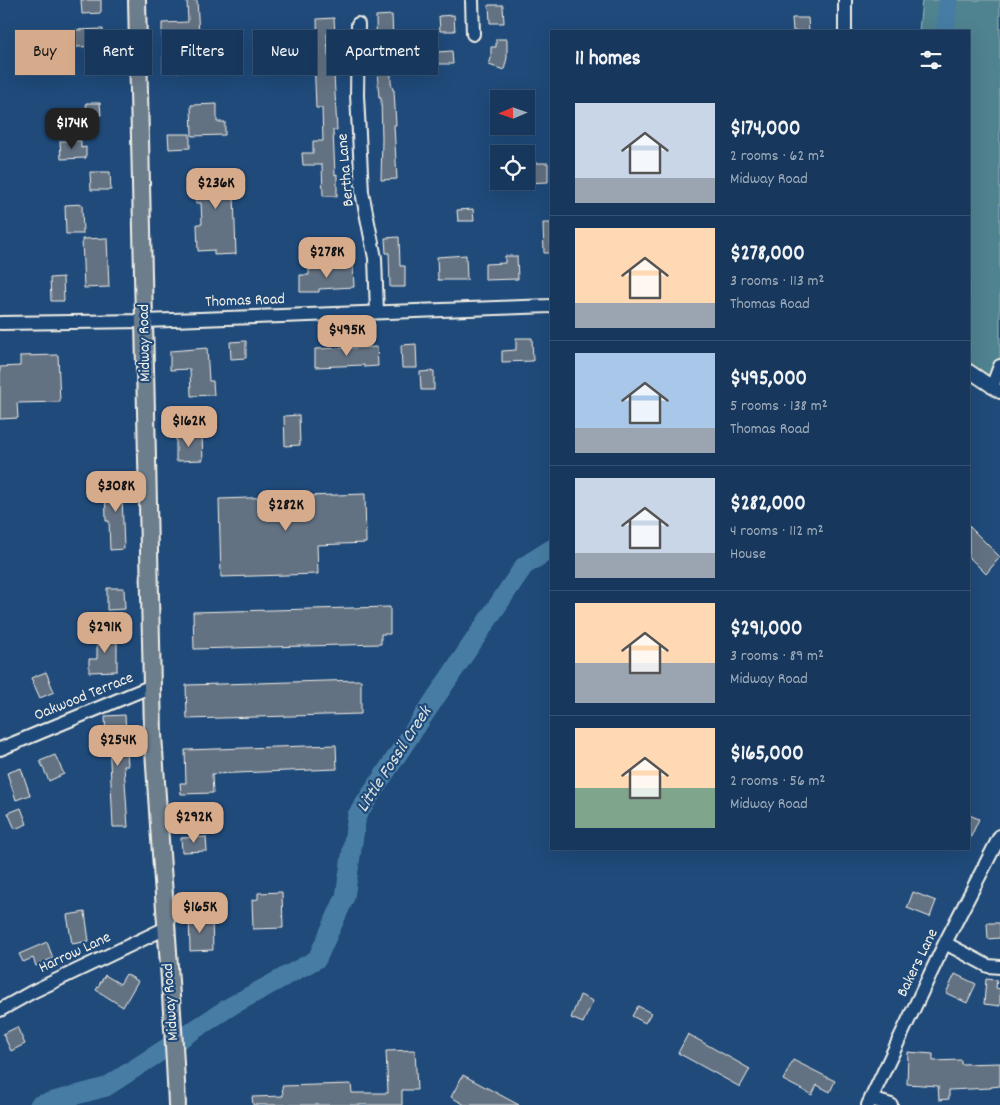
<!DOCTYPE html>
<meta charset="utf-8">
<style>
:root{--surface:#17385c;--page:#203f62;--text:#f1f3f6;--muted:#9eacbb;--line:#365272;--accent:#d6ab8b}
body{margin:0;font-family:Dekko,sans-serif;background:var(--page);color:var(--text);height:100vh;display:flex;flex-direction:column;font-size:19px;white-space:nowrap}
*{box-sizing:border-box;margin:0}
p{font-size:16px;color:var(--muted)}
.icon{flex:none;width:28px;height:28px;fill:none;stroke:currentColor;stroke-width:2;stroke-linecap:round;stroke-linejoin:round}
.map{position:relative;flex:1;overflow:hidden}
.side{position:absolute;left:550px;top:30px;width:420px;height:820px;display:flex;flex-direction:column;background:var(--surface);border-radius:0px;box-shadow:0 5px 20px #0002,0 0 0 1px var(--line)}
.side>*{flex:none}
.banner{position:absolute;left:15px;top:30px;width:460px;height:45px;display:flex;gap:10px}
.needle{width:32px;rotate:268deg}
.buttons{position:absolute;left:490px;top:90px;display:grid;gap:10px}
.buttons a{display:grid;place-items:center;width:45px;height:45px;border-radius:0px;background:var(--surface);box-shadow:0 5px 20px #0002,0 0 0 1px var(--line);font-size:25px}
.price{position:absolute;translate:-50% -42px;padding:0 11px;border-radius:10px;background:var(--accent);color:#111;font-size:16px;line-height:32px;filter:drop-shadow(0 1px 2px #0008)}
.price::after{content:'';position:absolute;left:50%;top:30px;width:15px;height:11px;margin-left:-8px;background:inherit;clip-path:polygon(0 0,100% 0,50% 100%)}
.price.on{background:#222;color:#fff}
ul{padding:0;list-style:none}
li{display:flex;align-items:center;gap:15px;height:125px;padding:0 25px}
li+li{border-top:1px solid var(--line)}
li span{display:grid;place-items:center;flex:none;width:140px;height:100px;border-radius:0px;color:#555}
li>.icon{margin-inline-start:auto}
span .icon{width:60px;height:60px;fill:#fffc;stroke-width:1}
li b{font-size:21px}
h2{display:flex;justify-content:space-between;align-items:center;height:60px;padding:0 25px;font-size:21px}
.tag{padding:0 18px;border-radius:0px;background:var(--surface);box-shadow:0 5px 20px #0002,0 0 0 1px var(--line);font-size:18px;line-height:45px}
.tag.on{background:var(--accent);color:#111}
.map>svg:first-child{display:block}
.green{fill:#50838f;stroke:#a2babc}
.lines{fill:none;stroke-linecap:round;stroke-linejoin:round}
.river{stroke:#477da4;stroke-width:19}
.building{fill:#647283;stroke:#f4f1e8}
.minor-casing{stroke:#f4f1e8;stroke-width:16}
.major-casing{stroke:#f4f1e8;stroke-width:20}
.minor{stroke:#1f4a7a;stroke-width:12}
.major{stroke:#6c7d8c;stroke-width:16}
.labels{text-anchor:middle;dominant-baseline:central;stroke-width:4.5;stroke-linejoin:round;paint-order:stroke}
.street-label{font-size:16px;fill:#f4f1e8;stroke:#1f4a7a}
.water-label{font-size:18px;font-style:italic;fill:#dae0de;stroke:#1f4a7a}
</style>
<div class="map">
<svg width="1000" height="1105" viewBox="0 0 1000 1105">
<rect width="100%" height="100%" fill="#1f4a7a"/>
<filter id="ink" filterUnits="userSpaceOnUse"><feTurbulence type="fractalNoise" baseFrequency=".02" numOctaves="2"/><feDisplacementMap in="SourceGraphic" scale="10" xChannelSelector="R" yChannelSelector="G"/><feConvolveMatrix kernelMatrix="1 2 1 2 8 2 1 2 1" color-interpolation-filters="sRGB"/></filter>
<g filter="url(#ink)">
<path class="green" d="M 922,0 L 1000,0 L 1000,385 L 969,365 L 969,31 L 919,31 Z"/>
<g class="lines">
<path class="river" d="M 945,31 L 948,0
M 39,1105 L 106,1087 L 231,1006 L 317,959 L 345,897 L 357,815 L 524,566 L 551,549"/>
</g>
<path class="building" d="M 81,0 L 101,0 L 101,13 L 82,14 Z
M 187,0 L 197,0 L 199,34 L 162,37 L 162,23 L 188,22 Z
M 489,5 L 503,5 L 504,23 L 490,23 Z
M 392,15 L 393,38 L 390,38 L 391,82 L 393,90 L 394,90 L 396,125 L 394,125 L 397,179 L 381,180 L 382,139 L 381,98 L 379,98 L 377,70 L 376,16 Z
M 454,15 L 455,31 L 440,31 L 439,16 Z
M 334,18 L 335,34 L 327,34 L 328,56 L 333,56 L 337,130 L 333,130 L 335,175 L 337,174 L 337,196 L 323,196 L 322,165 L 303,165 L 302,153 L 313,153 L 313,141 L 323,141 L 322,108 L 316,108 L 314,57 L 318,56 L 317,19 Z
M 792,18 L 808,18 L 809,31 L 793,31 Z
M 103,29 L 103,46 L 76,47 L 75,30 Z
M 496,39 L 507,39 L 507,58 L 504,70 L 489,65 L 491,58 L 491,47 L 496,47 Z
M 452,51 L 453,64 L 437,64 L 437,52 Z
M 163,56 L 178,56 L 179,72 L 163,72 Z
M 86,103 L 100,103 L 101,115 L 87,115 Z
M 217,104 L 217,122 L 225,122 L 225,135 L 192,136 L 191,105 Z
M 168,134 L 190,134 L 190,148 L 169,149 Z
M 60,141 L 81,141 L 81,148 L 86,147 L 86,158 L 61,159 Z
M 526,163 L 548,163 L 548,182 L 526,183 Z
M 238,171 L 239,195 L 234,195 L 236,254 L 214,255 L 214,250 L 198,251 L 197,224 L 202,224 L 201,203 L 196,203 L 195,195 L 191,195 L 190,173 Z
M 90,172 L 110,172 L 111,190 L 91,190 Z
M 82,204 L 83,234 L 66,234 L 65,205 Z
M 473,209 L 474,221 L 458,221 L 457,210 Z
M 543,223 L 551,223 L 551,253 L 544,253 Z
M 399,237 L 400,266 L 405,266 L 405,287 L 390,287 L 389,253 L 386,253 L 385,238 Z
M 107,238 L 109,287 L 84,288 L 82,239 Z
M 466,255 L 467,280 L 438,280 L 437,257 Z
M 505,256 L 517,256 L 518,279 L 485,280 L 485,264 L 505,263 Z
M 353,266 L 354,287 L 319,289 L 319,292 L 300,292 L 300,275 L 309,275 L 309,269 Z
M 63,277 L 64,301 L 51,301 L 50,278 Z
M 516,338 L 532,338 L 533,361 L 502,362 L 502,351 L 516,350 Z
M 246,341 L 246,358 L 231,359 L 230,342 Z
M 416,344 L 417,368 L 402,368 L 401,345 Z
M 377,347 L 378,366 L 364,367 L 364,365 L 315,367 L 315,349 Z
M 207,348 L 209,381 L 213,381 L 214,395 L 191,396 L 190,369 L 170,370 L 170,351 Z
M 58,355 L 60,402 L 17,403 L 18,418 L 0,419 L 0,367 L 20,366 L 20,356 Z
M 434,371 L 434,390 L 421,390 L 420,372 Z
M 299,415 L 300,445 L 285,446 L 284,416 Z
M 202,435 L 203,460 L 176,461 L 176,436 Z
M 128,482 L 129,495 L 122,495 L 124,549 L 110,550 L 109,521 L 106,521 L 105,483 Z
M 365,494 L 366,543 L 317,545 L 318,574 L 221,577 L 219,499 Z
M 969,526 L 1000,557 L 986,574 L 969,557 Z
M 107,588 L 124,588 L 125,609 L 107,610 Z
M 390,607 L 390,634 L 381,634 L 381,644 L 194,649 L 193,612 Z
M 117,632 L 117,671 L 89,672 L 89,659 L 97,659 L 97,633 Z
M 46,672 L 54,692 L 40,698 L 31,678 Z
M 361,680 L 361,714 L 187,719 L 186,685 Z
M 125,715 L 128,766 L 124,766 L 128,827 L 113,827 L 109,739 L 106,739 L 105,716 Z
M 336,745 L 337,769 L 212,774 L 213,793 L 181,794 L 180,783 L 186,783 L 185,750 Z
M 55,755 L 64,774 L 49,781 L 40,761 Z
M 21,768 L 30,795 L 16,800 L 7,773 Z
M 21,808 L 27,824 L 15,829 L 8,813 Z
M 969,815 L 979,819 L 969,841 Z
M 206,837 L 207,851 L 182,852 L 181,838 Z
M 282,892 L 283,928 L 253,929 L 252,900 L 258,899 L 258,893 Z
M 913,892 L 936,901 L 930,917 L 907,908 Z
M 85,912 L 89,941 L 72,944 L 67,915 Z
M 189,913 L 199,913 L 199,921 L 212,920 L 213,950 L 190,951 Z
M 987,923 L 1000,923 L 1000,938 L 988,939 Z
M 47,942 L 53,958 L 36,966 L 33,958 L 23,962 L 19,954 Z
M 126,974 L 138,981 L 123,1007 L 96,990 L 105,975 L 120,984 Z
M 955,974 L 976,984 L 967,1003 L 946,993 Z
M 986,979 L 997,980 L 996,988 L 1000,989 L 1000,1006 L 984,1004 Z
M 580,995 L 593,1001 L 583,1023 L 571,1018 Z
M 638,1006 L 651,1013 L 645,1023 L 632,1016 Z
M 17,1027 L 25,1044 L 11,1051 L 3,1034 Z
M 688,1034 L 750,1069 L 740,1087 L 678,1053 Z
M 415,1050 L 417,1090 L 402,1090 L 402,1105 L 253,1105 L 252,1097 L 283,1096 L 282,1086 L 351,1084 L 352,1093 L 388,1093 L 386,1051 Z
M 908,1052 L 933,1054 L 933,1061 L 961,1060 L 961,1064 L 1000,1063 L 1000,1086 L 991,1087 L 991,1088 L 949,1090 L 949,1099 L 939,1100 L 938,1086 L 907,1084 Z
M 793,1060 L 835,1081 L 830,1092 L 817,1085 L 812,1095 L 783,1080 Z
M 463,1075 L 519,1105 L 465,1105 L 451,1097 Z"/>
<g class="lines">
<g class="minor-casing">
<path id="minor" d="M 472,0 L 473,34
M 845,0 L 845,31
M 358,24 L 357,95 L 362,192 L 375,258 L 377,312
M 0,323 L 144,321 L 551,306
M 969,371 L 1000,392
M 992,387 L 1000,366
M 0,749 L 152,686
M 945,943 L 988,966 L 1000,967
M 0,1010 L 32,992 L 166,928
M 871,1099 L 891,1105
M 868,1105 L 945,943 L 1000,836"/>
</g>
<g class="major-casing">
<path id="major" d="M 137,0 L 153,733 C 160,857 172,981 177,1105"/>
</g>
<use href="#minor" class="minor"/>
<use href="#major" class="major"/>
</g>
</g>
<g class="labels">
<g class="street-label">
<text transform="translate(346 170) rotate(-95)">Bertha Lane</text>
<text transform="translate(245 301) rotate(-2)">Thomas Road</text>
<text transform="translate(145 343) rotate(-91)">Midway Road</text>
<text transform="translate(84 697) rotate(-22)">Oakwood Terrace</text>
<text transform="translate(75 953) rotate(-25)">Harrow Lane</text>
<text transform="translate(918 963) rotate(-64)">Bakers Lane</text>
<text transform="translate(171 1002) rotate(-94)">Midway Road</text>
</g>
<g class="water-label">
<text transform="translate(395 760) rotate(-57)">Little Fossil Creek</text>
</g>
</g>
</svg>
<div class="buttons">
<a><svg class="needle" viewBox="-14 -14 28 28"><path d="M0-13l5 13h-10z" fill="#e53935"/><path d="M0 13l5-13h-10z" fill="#9eacbb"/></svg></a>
<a><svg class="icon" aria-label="locate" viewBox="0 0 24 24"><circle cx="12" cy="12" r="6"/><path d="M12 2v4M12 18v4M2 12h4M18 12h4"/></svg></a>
</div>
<b class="price on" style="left:72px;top:150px">$174K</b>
<b class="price" style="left:216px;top:210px">$236K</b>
<b class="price" style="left:327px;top:279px">$278K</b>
<b class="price" style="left:347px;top:357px">$495K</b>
<b class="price" style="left:189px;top:448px">$162K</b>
<b class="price" style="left:116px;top:513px">$308K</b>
<b class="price" style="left:286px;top:532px">$282K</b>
<b class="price" style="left:105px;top:654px">$291K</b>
<b class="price" style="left:118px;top:767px">$254K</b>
<b class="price" style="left:194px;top:844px">$292K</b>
<b class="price" style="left:200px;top:934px">$165K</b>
<div class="banner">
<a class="tag on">Buy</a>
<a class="tag">Rent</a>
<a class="tag">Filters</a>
<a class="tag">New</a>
<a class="tag">Apartment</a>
</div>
<section class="side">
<h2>11 homes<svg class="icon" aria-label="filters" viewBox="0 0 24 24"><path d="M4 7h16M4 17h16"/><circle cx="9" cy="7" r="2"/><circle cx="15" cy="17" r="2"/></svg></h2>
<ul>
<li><span style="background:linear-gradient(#c9d6e8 75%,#9aa5b1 0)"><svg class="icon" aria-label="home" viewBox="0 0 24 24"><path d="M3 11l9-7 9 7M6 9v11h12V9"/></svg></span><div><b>$174,000</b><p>2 rooms · 62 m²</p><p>Midway Road</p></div></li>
<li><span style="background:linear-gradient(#ffd9b3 75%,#9aa5b1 0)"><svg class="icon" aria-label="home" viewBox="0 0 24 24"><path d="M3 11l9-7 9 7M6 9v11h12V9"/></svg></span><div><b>$278,000</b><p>3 rooms · 113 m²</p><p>Thomas Road</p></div></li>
<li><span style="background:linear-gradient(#a9c7e8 75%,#9aa5b1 0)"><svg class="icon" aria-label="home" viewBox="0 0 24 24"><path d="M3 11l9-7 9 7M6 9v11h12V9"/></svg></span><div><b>$495,000</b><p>5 rooms · 138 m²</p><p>Thomas Road</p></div></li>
<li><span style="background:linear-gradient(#c9d6e8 75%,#9aa5b1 0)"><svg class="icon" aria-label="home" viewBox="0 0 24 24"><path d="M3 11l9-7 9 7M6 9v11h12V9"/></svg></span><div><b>$282,000</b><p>4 rooms · 112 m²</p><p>House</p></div></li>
<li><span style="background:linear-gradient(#ffd9b3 60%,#9aa5b1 0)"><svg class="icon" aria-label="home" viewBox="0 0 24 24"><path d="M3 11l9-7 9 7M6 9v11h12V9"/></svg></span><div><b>$291,000</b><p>3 rooms · 89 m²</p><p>Midway Road</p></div></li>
<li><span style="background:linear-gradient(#ffd9b3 60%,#7fa58c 0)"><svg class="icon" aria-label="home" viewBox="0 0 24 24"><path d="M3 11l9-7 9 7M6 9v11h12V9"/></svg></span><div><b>$165,000</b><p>2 rooms · 56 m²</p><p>Midway Road</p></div></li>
</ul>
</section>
</div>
